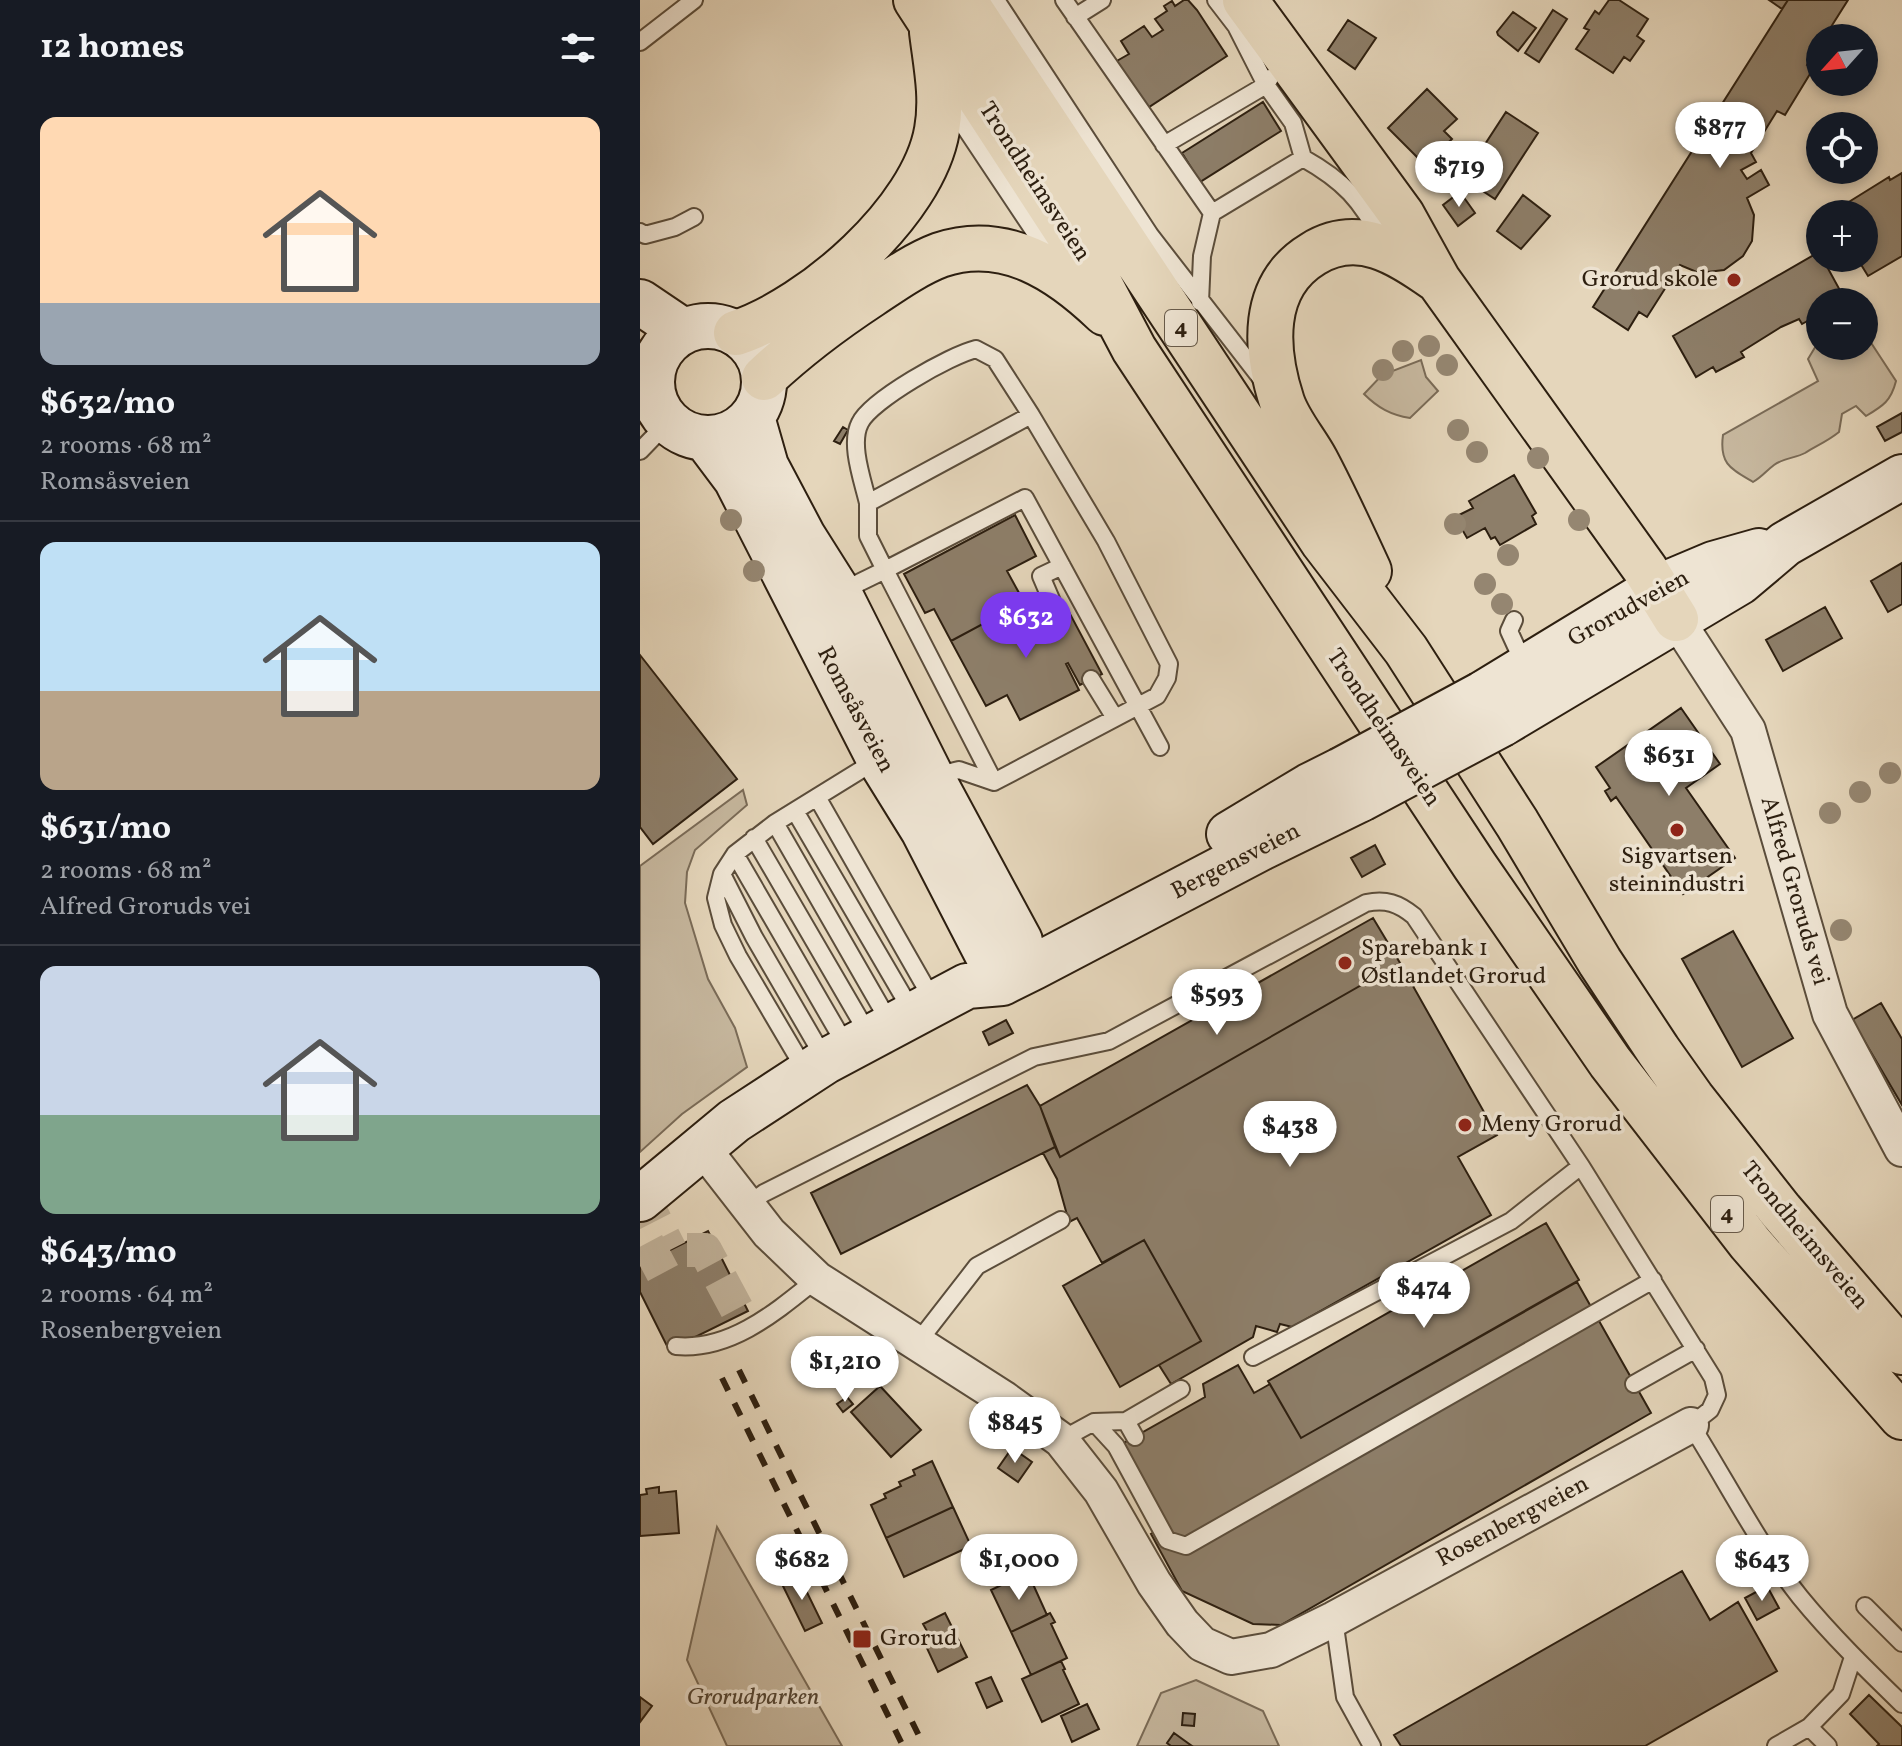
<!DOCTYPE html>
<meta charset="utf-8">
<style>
:root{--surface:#171b24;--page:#20242c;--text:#f1f3f6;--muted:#9ea1a6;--line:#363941;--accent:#7c3aed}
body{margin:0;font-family:Vollkorn,serif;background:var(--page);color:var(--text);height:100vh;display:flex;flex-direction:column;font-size:30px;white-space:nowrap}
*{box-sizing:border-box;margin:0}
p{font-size:26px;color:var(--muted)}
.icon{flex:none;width:44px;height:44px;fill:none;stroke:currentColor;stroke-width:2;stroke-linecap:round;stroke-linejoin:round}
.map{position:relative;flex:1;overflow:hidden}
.side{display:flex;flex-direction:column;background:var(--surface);width:640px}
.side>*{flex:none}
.needle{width:52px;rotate:243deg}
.tools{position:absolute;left:1166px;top:24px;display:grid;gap:16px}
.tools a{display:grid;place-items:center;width:72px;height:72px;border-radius:50%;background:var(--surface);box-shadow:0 4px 12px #0003;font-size:40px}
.price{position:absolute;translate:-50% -68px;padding:0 18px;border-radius:28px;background:#fff;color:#222;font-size:26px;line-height:52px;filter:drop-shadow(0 2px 4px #0008)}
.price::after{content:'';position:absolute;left:50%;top:48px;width:24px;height:18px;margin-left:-12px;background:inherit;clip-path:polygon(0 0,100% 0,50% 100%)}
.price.current{background:var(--accent);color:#fff}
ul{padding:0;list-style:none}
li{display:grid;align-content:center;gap:16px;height:424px;padding:0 40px}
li+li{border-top:2px solid var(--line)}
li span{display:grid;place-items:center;height:248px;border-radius:16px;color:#555}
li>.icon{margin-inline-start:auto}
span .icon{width:144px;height:144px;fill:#fffc;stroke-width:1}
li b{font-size:34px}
h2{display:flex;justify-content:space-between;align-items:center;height:96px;padding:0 40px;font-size:34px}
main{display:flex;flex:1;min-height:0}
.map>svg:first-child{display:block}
.green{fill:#c6b79e;stroke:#7a6b57;stroke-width:2}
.building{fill:#8d7e69;stroke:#2d1f10;stroke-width:2}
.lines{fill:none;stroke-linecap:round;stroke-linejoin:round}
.street-tunnel{stroke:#c0b199;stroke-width:34;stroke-dasharray:34 17;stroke-linecap:butt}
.lane-casing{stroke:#5b4d3b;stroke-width:20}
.street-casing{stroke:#5b4d3b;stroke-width:38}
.secondary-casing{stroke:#2d1f10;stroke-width:48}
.highway-casing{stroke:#2d1f10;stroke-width:48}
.lane{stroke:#eee4d3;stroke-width:16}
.street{stroke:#eee4d3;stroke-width:34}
.secondary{stroke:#eee4d3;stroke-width:44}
.highway{stroke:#e5d6bb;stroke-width:44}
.rail{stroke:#2d1f10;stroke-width:6;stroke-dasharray:14 14;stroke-linecap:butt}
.secondary-bridge-casing{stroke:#2d1f10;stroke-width:48;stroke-linecap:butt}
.secondary-bridge{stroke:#eee4d3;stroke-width:44}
.tree{fill:#958671}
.poi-dot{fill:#8f2418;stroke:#eee4d3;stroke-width:3}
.labels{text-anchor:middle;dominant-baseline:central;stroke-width:7;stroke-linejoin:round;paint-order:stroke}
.shield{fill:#eee4d3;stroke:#675a4a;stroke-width:2}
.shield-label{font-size:22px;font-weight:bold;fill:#2d1f10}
.street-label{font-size:24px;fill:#2d1f10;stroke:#eee4d3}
.poi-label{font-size:24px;fill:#2d1f10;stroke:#eee4d3;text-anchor:start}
.park-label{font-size:24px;font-style:italic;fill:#534534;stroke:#eee4d3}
</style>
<main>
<section class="side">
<h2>12 homes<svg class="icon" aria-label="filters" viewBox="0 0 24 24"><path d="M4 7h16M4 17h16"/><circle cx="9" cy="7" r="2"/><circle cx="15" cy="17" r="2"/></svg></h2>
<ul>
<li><span style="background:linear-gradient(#ffd9b3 75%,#9aa5b1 0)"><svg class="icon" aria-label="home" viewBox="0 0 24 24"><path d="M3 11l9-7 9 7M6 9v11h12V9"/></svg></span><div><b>$632/mo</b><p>2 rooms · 68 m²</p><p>Romsåsveien</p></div></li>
<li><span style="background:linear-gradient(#bfe0f5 60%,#b9a48a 0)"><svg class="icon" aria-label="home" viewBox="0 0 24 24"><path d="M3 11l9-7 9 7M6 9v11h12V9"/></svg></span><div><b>$631/mo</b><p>2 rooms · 68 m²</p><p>Alfred Groruds vei</p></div></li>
<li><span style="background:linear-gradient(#c9d6e8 60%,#7fa58c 0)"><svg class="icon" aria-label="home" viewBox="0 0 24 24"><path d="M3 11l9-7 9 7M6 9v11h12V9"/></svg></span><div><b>$643/mo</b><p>2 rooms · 64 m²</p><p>Rosenbergveien</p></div></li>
</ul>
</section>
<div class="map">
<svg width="1262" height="1746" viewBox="0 0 1262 1746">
<rect width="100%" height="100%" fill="#e5d6bb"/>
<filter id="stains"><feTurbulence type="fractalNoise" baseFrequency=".0025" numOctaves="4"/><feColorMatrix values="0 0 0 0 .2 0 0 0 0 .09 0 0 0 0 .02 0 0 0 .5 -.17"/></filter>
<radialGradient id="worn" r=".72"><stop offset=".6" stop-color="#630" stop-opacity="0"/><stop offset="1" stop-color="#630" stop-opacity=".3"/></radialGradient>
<path class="green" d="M 1224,332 L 1256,381 C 1251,401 1243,406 1226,416 L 1216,406 L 1202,414 L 1199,432 C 1188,441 1176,446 1165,453 C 1156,458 1143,458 1134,465 C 1126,471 1122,477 1113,482 C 1091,469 1079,464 1083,435 L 1178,381 L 1168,359 L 1180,339 L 1180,346 L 1224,346 Z
M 781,360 L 786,377 L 798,391 L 770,418 C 751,415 738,408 724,394 L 742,375 Z
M 103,790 L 107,805 L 55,850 L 47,872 L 45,903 L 68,979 L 95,1028 L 107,1067 L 42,1114 L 0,1152 L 0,866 Z
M 77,1527 L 202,1746 L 87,1746 L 47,1660 Z
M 556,1680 L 623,1711 L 639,1746 L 497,1746 L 521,1693 Z"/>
<path class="building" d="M 544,0 L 548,0 L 557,10 L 587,56 L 506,109 L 475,62 L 489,54 L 481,41 L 504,26 L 512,37 L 523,30 L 515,19 L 527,11 L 524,6 L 532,1 L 535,6 Z
M 969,0 L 979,0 L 1008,19 L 997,36 L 1004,41 L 990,61 L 984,57 L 973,73 L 936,49 L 949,30 L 944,28 L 955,11 L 959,14 Z
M 1129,0 L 1148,0 L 1142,9 Z
M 1148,0 L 1208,0 L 1184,38 L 1180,38 L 1180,44 L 1167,65 L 1173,69 L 1145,115 L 1137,111 L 1111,153 L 1116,162 L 1101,170 L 1107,179 L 1121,170 L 1129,185 L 1107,198 L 1114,215 L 1112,241 L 1103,256 L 1084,270 L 1059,273 L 1040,265 L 1007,317 L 999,312 L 988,330 L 953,307 Z
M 913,10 L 927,19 L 899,62 L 885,53 Z
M 873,12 L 896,28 L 878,51 L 858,35 L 857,32 Z
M 708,20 L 736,38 L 715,69 L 688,50 Z
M 787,89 L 817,119 L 804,131 L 812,139 L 797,153 L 790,146 L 778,158 L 748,128 Z
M 623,102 L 641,131 L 560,182 L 542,153 Z
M 866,112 L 898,133 L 855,199 L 823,178 Z
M 1262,173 L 1262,256 L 1228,276 L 1217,258 L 1224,258 L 1224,214 L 1191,213 L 1249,177 L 1250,180 Z
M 820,192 L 835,213 L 818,226 L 803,205 Z
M 883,195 L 910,216 L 881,249 L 857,231 Z
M 1179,252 L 1202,294 L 1188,302 L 1180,302 L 1180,314 L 1162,324 L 1159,319 L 1141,327 L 1101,352 L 1104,357 L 1076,372 L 1073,367 L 1056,377 L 1033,336 Z
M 1262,413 L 1262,432 L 1245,441 L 1237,427 Z
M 203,427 L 208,430 L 200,444 L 194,441 Z
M 874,475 L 896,513 L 892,516 L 896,524 L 860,545 L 855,537 L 851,539 L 845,528 L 827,538 L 815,517 L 833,508 L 829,501 Z
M 375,515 L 396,556 L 367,571 L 384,602 L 311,641 L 294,609 L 285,613 L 264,574 Z
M 1262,563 L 1262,604 L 1248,612 L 1231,581 Z
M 384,602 L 398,629 L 429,612 L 462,674 L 440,685 L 428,663 L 426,664 L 439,690 L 380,720 L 367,695 L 346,706 L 311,641 Z
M 1185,607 L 1202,638 L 1143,671 L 1126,640 Z
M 0,655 L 97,779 L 13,844 L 0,827 Z
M 1041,708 L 1080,764 L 1046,788 L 1095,858 L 1043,894 L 976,797 L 971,801 L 965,791 L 970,788 L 956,767 Z
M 735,845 L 745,864 L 722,877 L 711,858 Z
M 733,918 L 760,963 L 420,1157 L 400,1106 Z
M 1093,931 L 1153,1038 L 1102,1067 L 1042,959 Z
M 760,963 L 857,1135 L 818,1157 L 851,1215 L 652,1327 L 640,1324 L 637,1332 L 616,1326 L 613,1337 L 531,1384 L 519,1365 L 561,1341 L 504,1240 L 462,1263 L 437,1218 L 429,1222 L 417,1179 L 403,1153 L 415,1147 L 420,1157 Z
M 1241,1003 L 1262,1039 L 1262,1105 L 1212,1020 Z
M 366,1020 L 373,1033 L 349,1045 L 343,1032 Z
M 387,1085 L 400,1106 L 415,1147 L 201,1254 L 171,1193 Z
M 906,1223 L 939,1280 L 661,1438 L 628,1381 Z
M 68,1231 L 108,1311 L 29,1350 L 0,1292 L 0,1265 Z
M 504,1240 L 561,1341 L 480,1387 L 423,1286 Z
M 937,1282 L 1011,1413 L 641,1625 L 613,1624 L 542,1591 L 511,1534 L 528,1525 L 482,1444 L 565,1397 L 563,1384 L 598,1365 L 614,1393 L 630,1384 L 661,1438 Z
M 240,1386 L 281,1430 L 251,1457 L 211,1412 Z
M 207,1397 L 213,1404 L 203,1412 L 197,1404 Z
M 372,1448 L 392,1462 L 378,1482 L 358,1468 Z
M 292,1461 L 313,1507 L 246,1538 L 231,1505 L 246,1498 L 244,1494 L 261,1486 L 259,1482 L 275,1475 L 273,1470 Z
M 19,1487 L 19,1493 L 36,1491 L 39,1533 L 0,1536 L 0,1495 L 7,1494 L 6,1489 Z
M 313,1507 L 331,1546 L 264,1577 L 246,1538 Z
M 391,1571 L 395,1580 L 392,1582 L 407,1615 L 371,1632 L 351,1590 Z
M 1042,1571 L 1070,1620 L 1098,1602 L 1137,1671 L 1005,1746 L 761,1746 L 754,1735 Z
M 158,1574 L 182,1623 L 165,1631 L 141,1582 Z
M 1127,1586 L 1139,1608 L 1117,1620 L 1105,1598 Z
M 305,1613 L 327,1657 L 298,1672 L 285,1644 L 292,1640 L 283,1624 Z
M 410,1613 L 415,1622 L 411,1624 L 427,1658 L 391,1675 L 371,1632 Z
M 421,1661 L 425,1669 L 423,1670 L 439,1704 L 402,1722 L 382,1679 Z
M 351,1677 L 362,1701 L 347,1708 L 336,1683 Z
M 1229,1695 L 1262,1727 L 1262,1746 L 1237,1746 L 1239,1744 L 1210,1714 Z
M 0,1697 L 12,1706 L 0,1722 Z
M 447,1704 L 459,1729 L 432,1742 L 421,1716 Z
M 543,1713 L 555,1714 L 554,1726 L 542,1725 Z
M 534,1733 L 552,1746 L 531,1746 L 527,1743 Z"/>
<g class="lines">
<path class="street-tunnel" d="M 0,1191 L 30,1250
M 0,1266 L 30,1250 L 65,1250 L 108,1330"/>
<g class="lane-casing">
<path id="lane" d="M 356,0 L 510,235 L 624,382
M 424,0 L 572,213
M 576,0 L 596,26 L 626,85 L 653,123 L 663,158 C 704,181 721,200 743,242
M 435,17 L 462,0
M 0,42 L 54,0
M 310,105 L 410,255
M 524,145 L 626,85 L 630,78
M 0,232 L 5,235 L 35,227 L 54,217
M 560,302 L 562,256 L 572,213 L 663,158
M 0,451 L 28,422
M 228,503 C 223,481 209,444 220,423 C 231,400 311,355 336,349 L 355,359 L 391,415
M 200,592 L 245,570 L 228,536 L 228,503 L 391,415 L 466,541 L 529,664 L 527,678 L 517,696 L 354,782 L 319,770 L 294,776
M 419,618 L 401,576 L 422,566
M 874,620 L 869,631 L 885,666
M 451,679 L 475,718
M 354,782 L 245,570 L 385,498 L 520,747
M 177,797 L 294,1002
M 155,811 L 273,1013
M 135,823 L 250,1023
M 114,838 L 230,1037
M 95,854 L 208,1049
M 82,874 L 114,937 L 186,1061
M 167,1073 L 98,956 L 83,925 L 76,898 L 82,874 L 95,854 L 135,823 L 237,760
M 107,1205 L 124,1193 L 394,1057 L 469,1041 L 726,903 C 746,899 758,903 774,916 L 941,1166 L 1073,1378 L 1077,1395 L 1070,1410 L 1051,1425 C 1087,1482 1118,1544 1160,1597 C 1191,1635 1227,1670 1262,1704
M 278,1342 L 337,1266 L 421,1220
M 36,1346 C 91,1351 137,1311 177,1279
M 613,1357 L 871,1221 L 941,1166
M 994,1384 L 1056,1349
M 486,1421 L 495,1437
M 454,1422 L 476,1446 L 527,1540 L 546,1546 L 1013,1280
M 421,1440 L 454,1422 L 486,1421 L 541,1389
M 1225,1606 L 1262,1643
M 694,1619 L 705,1697 L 732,1746
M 1169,1727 L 1188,1746
M 1136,1746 L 1169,1727 L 1201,1694 L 1213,1657"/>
</g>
<g class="street-casing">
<path id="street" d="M 1036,619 L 1108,730 L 1190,1014 L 1262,1149
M 62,1147 L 129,1233 L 177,1279 L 363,1398 L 421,1440 L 461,1491 L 514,1583 L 542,1623 L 562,1644 L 591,1657 L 631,1650 L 694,1619 L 1051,1425"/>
</g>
<g class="secondary-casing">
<path id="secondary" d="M 0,302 L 43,331
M12 382a56 56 0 1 1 112 0a56 56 0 1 1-112 0Z
M 112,417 L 126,466 L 163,536 L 199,593 L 291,776 L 380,941
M 66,439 L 96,479 L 239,759 L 283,830 L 362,983
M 842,694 L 1016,588 L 1073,564 L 1119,551
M 862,724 L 1100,582 L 1145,544 L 1262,477
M 589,834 L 669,786 L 701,770
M 0,1199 L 94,1121 L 186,1061 L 327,986 L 362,983 L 394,967 L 621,848 L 721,799"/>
</g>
<g class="highway-casing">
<path id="highway" d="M 276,0 L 455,275 L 494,349 L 835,866 L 970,1062 L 1110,1243 L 1262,1417
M 324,0 L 683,542 L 766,650 L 877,823 L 960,962 L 1018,1050 L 1052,1098 L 1141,1211 L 1262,1352
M 605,0 L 762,215 L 798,280 L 1005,569 L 1036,619
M 96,333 C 172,308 283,212 297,130 C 303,97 296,65 292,32
M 124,378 C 157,347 193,320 231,295 C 252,281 276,264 300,255 C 365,233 420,270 465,313
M 729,571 C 712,534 695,497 676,461 C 666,442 649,423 642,402 C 625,350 620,286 673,254 C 718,226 759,253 796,279"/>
</g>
<use href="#lane" class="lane"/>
<use href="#street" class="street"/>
<use href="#secondary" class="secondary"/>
<use href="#highway" class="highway"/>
<path class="rail" d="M 99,1370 L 284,1746
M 82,1378 L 263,1746"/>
<g class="secondary-bridge-casing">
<path id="secondary-bridge" d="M 701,770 L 842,694
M 721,799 L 862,724"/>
</g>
<use href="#secondary-bridge" class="secondary-bridge"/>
</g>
<g class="tree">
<circle cx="789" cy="346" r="11"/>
<circle cx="763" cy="351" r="11"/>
<circle cx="807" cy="365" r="11"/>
<circle cx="743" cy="370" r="11"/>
<circle cx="818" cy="430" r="11"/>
<circle cx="837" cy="452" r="11"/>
<circle cx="898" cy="458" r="11"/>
<circle cx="91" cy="520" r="11"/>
<circle cx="939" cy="520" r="11"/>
<circle cx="815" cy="524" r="11"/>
<circle cx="868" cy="555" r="11"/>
<circle cx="114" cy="571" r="11"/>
<circle cx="845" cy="584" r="11"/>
<circle cx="862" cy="604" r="11"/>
<circle cx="1250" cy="773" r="11"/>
<circle cx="1220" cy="792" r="11"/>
<circle cx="1190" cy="813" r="11"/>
<circle cx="1201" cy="930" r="11"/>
</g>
<g class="poi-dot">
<circle cx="1094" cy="280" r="8"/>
<circle cx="1037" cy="830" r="8"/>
<circle cx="705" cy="963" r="8"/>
<circle cx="825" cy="1125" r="8"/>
<rect x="212" y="1629" width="20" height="20" rx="4"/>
</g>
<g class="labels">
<g class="shield">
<rect x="525" y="310" width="32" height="36" rx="6"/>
<rect x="1071" y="1196" width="32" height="36" rx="6"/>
</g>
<g class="shield-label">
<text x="541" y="328">4</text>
<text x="1087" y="1214">4</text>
</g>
<g class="street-label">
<text transform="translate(394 182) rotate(57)">Trondheimsveien</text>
<text transform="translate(989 609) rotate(-29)">Grorudveien</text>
<text transform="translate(215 710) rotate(62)">Romsåsveien</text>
<text transform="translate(743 728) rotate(56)">Trondheimsveien</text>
<text transform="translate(596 862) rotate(-27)">Bergensveien</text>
<text transform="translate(1154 891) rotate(74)">Alfred Groruds vei</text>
<text transform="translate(1164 1236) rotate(50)">Trondheimsveien</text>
<text transform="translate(873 1522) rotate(-28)">Rosenbergveien</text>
</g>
<g class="poi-label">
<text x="1078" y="280" text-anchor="end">Grorud skole</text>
<text x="1037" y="857" text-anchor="middle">Sigvartsen<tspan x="1037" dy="28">steinindustri</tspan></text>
<text x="721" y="949">Sparebank 1<tspan x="721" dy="28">Østlandet Grorud</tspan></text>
<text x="841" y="1125">Meny Grorud</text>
<text x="240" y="1639">Grorud</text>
</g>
<g class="park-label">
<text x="113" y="1698">Grorudparken</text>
</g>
</g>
<rect width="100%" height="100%" filter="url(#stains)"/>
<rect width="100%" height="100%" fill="url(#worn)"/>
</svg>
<div class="tools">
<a><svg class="needle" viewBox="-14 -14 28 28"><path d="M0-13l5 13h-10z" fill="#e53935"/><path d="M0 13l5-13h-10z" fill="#9ea1a6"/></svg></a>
<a><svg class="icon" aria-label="locate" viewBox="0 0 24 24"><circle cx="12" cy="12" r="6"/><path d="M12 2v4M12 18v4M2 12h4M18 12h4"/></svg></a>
<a>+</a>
<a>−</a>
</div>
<b class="price" style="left:1080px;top:170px">$877</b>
<b class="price" style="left:819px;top:209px">$719</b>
<b class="price current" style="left:386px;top:660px">$632</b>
<b class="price" style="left:1029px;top:798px">$631</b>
<b class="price" style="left:577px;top:1037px">$593</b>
<b class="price" style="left:650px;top:1169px">$438</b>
<b class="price" style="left:784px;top:1330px">$474</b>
<b class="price" style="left:205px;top:1404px">$1,210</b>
<b class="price" style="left:375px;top:1465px">$845</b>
<b class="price" style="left:162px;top:1602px">$682</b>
<b class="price" style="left:379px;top:1602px">$1,000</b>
<b class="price" style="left:1122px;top:1603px">$643</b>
</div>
</main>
